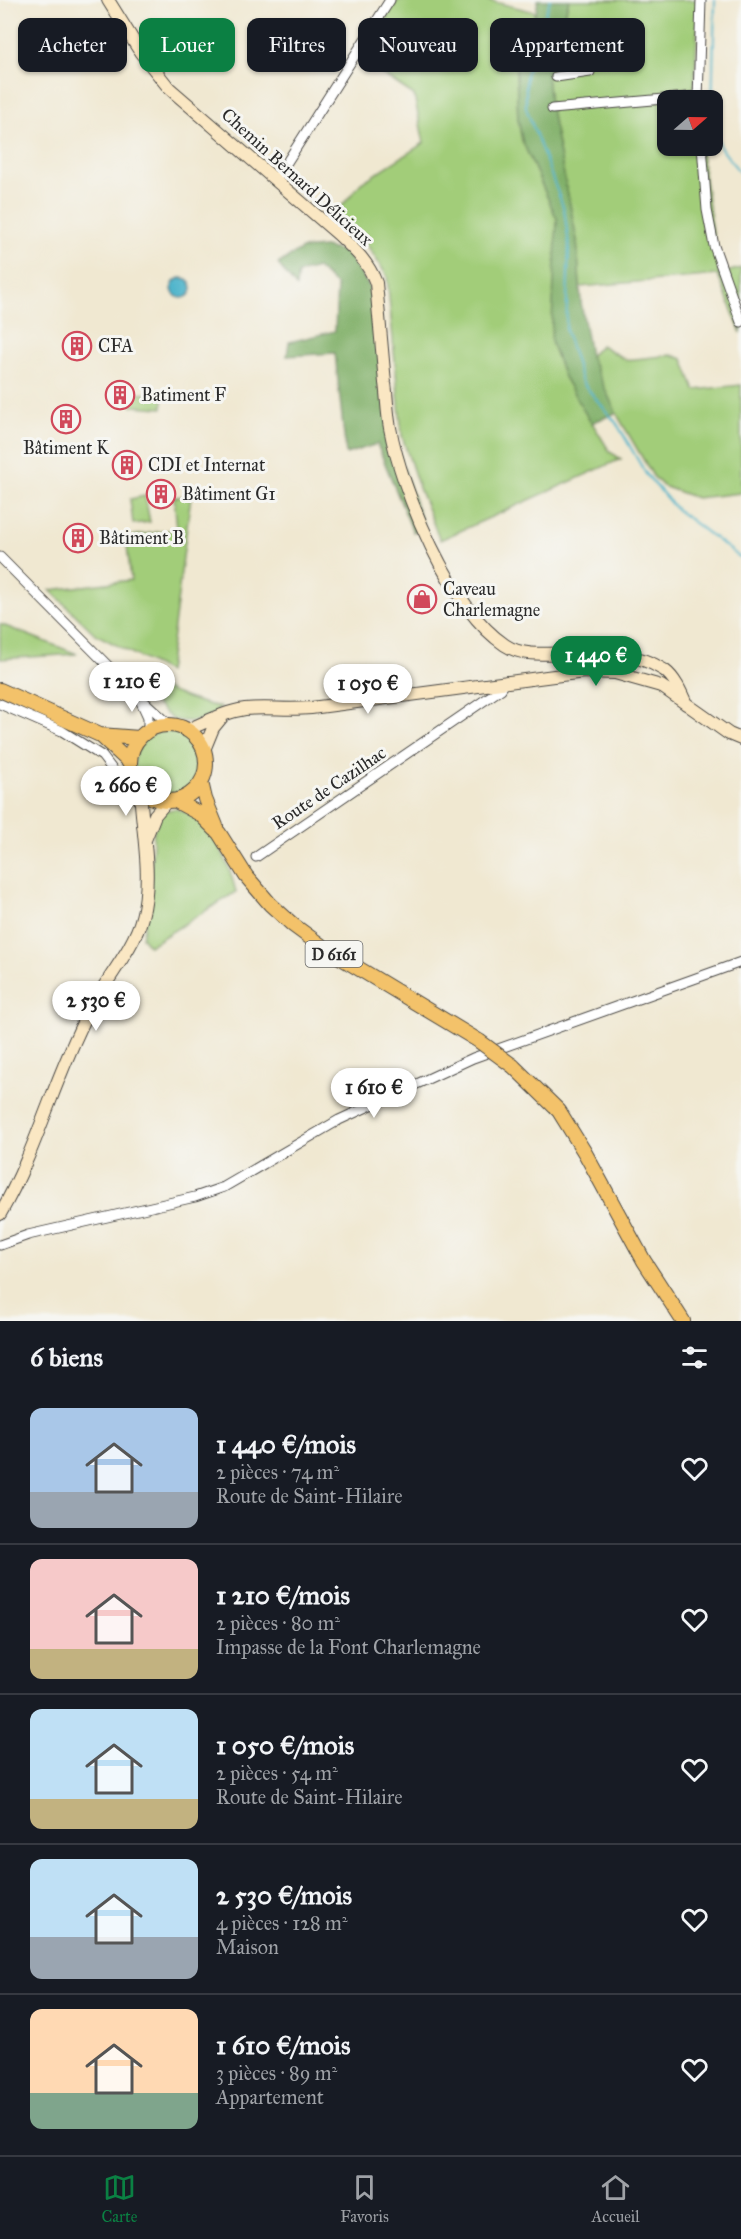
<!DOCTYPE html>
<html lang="fr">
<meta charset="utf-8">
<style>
:root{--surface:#171b24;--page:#242831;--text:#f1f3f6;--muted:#9ea1a6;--line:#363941;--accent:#0b8043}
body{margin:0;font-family:"IM FELL Great Primer",serif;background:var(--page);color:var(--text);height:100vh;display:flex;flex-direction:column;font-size:22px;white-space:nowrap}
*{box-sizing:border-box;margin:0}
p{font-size:20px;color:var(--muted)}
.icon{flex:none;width:33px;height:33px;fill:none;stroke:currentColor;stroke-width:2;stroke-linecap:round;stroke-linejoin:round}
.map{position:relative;height:1321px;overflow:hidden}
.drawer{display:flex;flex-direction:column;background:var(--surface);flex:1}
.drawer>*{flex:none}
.top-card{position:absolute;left:18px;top:18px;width:705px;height:54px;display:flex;gap:12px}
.needle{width:39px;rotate:70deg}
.tools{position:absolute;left:657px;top:90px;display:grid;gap:12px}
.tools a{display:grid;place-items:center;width:66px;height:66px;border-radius:12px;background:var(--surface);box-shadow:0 2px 4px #0004;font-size:30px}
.price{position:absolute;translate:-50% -51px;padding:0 14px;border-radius:21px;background:#fff;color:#222;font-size:20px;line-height:39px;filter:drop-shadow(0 2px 3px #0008)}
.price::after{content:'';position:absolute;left:50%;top:36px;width:18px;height:14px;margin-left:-9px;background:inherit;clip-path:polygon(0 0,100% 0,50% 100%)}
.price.on{background:var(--accent);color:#fff}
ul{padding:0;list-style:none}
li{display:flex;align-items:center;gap:18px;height:150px;padding:0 30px}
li+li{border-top:2px solid var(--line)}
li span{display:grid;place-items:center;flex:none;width:168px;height:120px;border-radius:12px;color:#555}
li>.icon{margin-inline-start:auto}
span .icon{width:72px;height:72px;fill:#fffc;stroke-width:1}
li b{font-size:26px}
h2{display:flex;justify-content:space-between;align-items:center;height:72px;padding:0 30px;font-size:26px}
.tag{padding:0 21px;border-radius:12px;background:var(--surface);box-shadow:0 2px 4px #0004;font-size:21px;line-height:54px}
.tag.on{background:var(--accent);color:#fff}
.tabs{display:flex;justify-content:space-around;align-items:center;height:84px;border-top:2px solid var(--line);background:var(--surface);font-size:16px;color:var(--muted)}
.tabs a{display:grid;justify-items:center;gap:3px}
.tabs .on{color:var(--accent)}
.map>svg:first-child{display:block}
.green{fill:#a2cd79;stroke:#667c52;stroke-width:1.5}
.forest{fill:#81b069;stroke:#566e4a;stroke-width:1.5}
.water{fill:#4db4cb;stroke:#3c707b;stroke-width:1.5}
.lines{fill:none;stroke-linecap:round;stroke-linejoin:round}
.stream{stroke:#4db4cb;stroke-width:2}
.street-casing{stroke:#494744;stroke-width:11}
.secondary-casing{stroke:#494744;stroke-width:14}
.primary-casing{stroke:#494744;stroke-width:16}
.street{stroke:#fff;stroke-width:9}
.secondary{stroke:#fae7c3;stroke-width:12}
.primary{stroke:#f3c26a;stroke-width:14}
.primary-bridge-casing{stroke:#494744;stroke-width:16;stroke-linecap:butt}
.primary-bridge{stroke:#f3c26a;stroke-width:14}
.labels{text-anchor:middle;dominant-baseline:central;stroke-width:6;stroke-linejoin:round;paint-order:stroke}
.shield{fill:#f6f6f2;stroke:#686867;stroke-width:1.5}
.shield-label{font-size:16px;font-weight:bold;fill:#2b2b2b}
.street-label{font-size:18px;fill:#2b2b2b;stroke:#f6f6f2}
.poi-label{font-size:18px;fill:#2b2b2b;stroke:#f6f6f2;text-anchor:start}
</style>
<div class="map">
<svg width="741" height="1321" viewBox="0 0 741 1321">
<rect width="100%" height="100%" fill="#f6f6f2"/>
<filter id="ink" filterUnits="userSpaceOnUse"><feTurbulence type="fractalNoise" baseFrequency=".0167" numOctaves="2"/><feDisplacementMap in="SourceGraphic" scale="12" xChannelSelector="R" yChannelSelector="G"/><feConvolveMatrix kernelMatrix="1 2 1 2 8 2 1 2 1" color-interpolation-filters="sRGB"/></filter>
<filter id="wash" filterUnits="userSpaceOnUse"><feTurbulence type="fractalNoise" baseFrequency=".008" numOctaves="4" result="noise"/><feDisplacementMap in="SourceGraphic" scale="24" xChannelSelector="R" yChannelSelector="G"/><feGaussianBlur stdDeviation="1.35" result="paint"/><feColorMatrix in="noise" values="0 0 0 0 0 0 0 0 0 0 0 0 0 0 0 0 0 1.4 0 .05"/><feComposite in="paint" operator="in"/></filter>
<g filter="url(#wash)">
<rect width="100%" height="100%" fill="#f0e8d1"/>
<path class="green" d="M 398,0 L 486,0 L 536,12 L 516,70 L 518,119 L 522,140 L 557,219 L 556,252 L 564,377 L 610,452 L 621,459 L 440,540 L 419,488 L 402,436 L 387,276 L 358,231 L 335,214 L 361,183 L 424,143 L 414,95 L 358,58 Z
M 569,0 L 699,0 L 694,94 L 668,100 L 668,146 L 700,146 L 719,274 L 741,268 L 741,333 L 718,275 L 580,287 L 577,240 L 550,106 L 547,75 Z
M 601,345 L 626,360 L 672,355 L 683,359 L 695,390 L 741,385 L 741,493 L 696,498 L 663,486 L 653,476 L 616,413 L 590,356 Z
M 134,393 L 164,395 L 162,408 L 132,406 Z
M 145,496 L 150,522 L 133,524 L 130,499 Z
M 191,496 L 168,672 L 95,634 L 50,590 L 131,580 L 126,537 L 177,529 L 174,497 Z
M 0,624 L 77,654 L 0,659 Z
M 122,668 C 154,684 185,701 221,707 C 212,721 187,724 172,719 L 120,671 Z
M134 764a33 33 0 1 1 66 0a33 33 0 1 1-66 0Z
M 176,809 C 212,817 228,860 236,892 L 149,946 L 142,937 L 148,909 L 154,830 L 160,816 L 167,810 Z"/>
<path class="forest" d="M 538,0 L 569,0 L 547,75 L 550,105 L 577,240 L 581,302 L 590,356 L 616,413 L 591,423 L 564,377 L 551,342 L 557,219 L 522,140 L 518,119 L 516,70 L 536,12 Z
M 324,247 L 346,252 L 369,286 L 383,358 L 390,428 L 424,528 L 413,532 L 377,444 L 346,454 L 335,353 L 287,356 L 289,342 L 335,331 L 337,286 L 317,268 L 298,273 L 296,287 L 278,264 L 302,249 Z"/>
<path class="water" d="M172 288a10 10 0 1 1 20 0a10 10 0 1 1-20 0Z"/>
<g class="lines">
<path class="stream" d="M 550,0 L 526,75 L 526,108 L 564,209 L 569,245 L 566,331 L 582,382 L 617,424 L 646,474 L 676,509 L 741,558
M 712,108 L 715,0
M 712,126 L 721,148 L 741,174"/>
</g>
</g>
<g filter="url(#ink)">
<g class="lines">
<g class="street-casing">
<path id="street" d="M 556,77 L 590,72
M 698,100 L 701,0
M 552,109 L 698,96
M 702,146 L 707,210 L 714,246 L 741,322
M 275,181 L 390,0
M 0,557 L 135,693 L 170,725
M 141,702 L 148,717 L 148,730
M 0,704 L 62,731 L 102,756 L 118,777 L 134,780
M 256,857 L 501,689 L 506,681
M 0,1245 L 28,1235 L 195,1197 L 224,1187 L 339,1120 L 473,1058 L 741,962"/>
</g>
<g class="secondary-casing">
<path id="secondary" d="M 108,0 L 141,53 L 169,88 L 339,235 C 355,250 368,262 376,283 C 379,316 382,349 385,383 C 387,397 387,413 390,428 C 402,492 450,608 505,645 C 521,656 544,654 562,653 C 595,651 635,651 664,670 C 675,678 681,692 686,704
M 187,730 C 206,722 224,712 245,709 C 266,707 289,710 311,708 L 584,672 L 615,673 L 661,686 L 729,734 L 741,739
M 204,750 L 213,728 L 222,717
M 145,840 L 155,815 L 167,801
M 0,1214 C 37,1150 54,1078 88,1013 C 103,983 134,949 142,917 C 153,877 142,831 140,790"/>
</g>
<g class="primary-casing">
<path id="primary" d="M 0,690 L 100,735 L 139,738
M130 763a38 38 0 1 1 76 0a38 38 0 1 1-76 0Z
M 100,735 L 130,763
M 201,782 L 205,799 L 216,826
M 176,801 L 200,814 L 219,833 L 246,876 L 270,904 L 293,925 L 323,947 L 479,1041
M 513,1066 L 559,1111 L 585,1153 L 644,1261 L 683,1321"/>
</g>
<use href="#street" class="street"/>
<use href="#secondary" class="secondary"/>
<use href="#primary" class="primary"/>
<g class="primary-bridge-casing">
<path id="primary-bridge" d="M 479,1041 L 513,1066"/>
</g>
<use href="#primary-bridge" class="primary-bridge"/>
</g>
</g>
<defs>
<g id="building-ring" transform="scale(1.5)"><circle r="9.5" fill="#f6f6f2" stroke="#d1495b" stroke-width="1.5"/><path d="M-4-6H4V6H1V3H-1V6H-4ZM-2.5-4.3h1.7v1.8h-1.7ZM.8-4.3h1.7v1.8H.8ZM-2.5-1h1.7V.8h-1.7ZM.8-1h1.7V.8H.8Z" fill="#d1495b"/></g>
<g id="shop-ring" transform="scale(1.5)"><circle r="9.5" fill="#f6f6f2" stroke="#d1495b" stroke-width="1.5"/><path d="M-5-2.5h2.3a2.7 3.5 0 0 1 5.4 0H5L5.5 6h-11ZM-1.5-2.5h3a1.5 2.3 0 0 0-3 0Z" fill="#d1495b"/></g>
</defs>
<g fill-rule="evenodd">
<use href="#building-ring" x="77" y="346"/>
<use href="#building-ring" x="120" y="395"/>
<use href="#building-ring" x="66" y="419"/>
<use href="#building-ring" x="127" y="465"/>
<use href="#building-ring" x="161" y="494"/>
<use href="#building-ring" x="78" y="538"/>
<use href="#shop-ring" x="422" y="599"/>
</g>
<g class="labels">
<rect class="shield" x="305.5" y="941" width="57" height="26" rx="4.5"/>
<g class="shield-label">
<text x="334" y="954">D 6161</text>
</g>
<g class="street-label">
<text transform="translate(297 177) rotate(42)">Chemin Bernard Délicieux</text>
<text transform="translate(329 788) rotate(-34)">Route de Cazilhac</text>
</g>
<g class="poi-label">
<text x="98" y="346">CFA</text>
<text x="141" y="395">Batiment F</text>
<text x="66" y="448" text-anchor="middle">Bâtiment K</text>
<text x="148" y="465">CDI et Internat</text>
<text x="182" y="494">Bâtiment G1</text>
<text x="99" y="538">Bâtiment B</text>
<text x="443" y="589">Caveau<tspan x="443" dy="21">Charlemagne</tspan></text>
</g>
</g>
</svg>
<div class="tools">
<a><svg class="needle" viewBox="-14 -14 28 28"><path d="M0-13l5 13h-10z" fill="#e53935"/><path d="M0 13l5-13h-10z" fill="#9ea1a6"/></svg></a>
</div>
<b class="price on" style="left:596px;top:687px">1 440 €</b>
<b class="price" style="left:132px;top:713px">1 210 €</b>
<b class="price" style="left:368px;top:715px">1 050 €</b>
<b class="price" style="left:126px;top:817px">2 660 €</b>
<b class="price" style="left:96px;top:1032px">2 530 €</b>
<b class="price" style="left:374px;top:1119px">1 610 €</b>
<div class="top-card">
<a class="tag">Acheter</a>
<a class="tag on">Louer</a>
<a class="tag">Filtres</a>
<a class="tag">Nouveau</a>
<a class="tag">Appartement</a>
</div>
</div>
<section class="drawer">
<h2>6 biens<svg class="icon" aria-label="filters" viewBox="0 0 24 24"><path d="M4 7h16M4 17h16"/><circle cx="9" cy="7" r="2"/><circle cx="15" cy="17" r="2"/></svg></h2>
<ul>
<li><span style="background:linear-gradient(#a9c7e8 70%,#9aa5b1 0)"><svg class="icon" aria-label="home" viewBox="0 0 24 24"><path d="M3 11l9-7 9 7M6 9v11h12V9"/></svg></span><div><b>1 440 €/mois</b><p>2 pièces · 74 m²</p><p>Route de Saint-Hilaire</p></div><svg class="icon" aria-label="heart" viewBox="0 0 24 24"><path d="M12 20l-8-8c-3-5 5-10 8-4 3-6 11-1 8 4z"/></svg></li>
<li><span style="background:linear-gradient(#f6c9c9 75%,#c2b280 0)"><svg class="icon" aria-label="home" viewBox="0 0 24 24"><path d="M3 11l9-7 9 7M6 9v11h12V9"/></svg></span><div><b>1 210 €/mois</b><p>2 pièces · 80 m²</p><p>Impasse de la Font Charlemagne</p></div><svg class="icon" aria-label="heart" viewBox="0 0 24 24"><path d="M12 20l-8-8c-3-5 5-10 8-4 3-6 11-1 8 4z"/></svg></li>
<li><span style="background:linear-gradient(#bfe0f5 75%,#c2b280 0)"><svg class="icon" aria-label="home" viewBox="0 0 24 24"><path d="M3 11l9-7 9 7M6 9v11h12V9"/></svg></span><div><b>1 050 €/mois</b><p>2 pièces · 54 m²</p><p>Route de Saint-Hilaire</p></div><svg class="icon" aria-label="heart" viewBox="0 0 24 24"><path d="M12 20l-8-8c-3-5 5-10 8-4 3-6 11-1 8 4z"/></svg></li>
<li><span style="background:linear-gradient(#bfe0f5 65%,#9aa5b1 0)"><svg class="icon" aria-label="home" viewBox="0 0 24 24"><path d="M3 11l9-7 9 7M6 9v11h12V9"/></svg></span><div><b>2 530 €/mois</b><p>4 pièces · 128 m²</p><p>Maison</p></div><svg class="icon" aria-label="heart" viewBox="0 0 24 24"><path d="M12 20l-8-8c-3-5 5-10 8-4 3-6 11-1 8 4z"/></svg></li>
<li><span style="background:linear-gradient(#ffd9b3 70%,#7fa58c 0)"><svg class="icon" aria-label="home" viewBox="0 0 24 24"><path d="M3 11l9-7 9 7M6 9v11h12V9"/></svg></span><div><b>1 610 €/mois</b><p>3 pièces · 89 m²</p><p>Appartement</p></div><svg class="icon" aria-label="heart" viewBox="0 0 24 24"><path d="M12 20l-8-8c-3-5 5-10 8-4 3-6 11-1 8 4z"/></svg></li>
</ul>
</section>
<nav class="tabs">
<a class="on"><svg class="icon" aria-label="map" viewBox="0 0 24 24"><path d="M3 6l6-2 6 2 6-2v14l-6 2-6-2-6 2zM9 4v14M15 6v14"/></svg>Carte</a>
<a><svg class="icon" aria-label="saved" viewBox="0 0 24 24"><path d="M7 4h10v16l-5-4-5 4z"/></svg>Favoris</a>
<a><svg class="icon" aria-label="home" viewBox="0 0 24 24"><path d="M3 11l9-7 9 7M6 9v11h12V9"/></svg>Accueil</a>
</nav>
